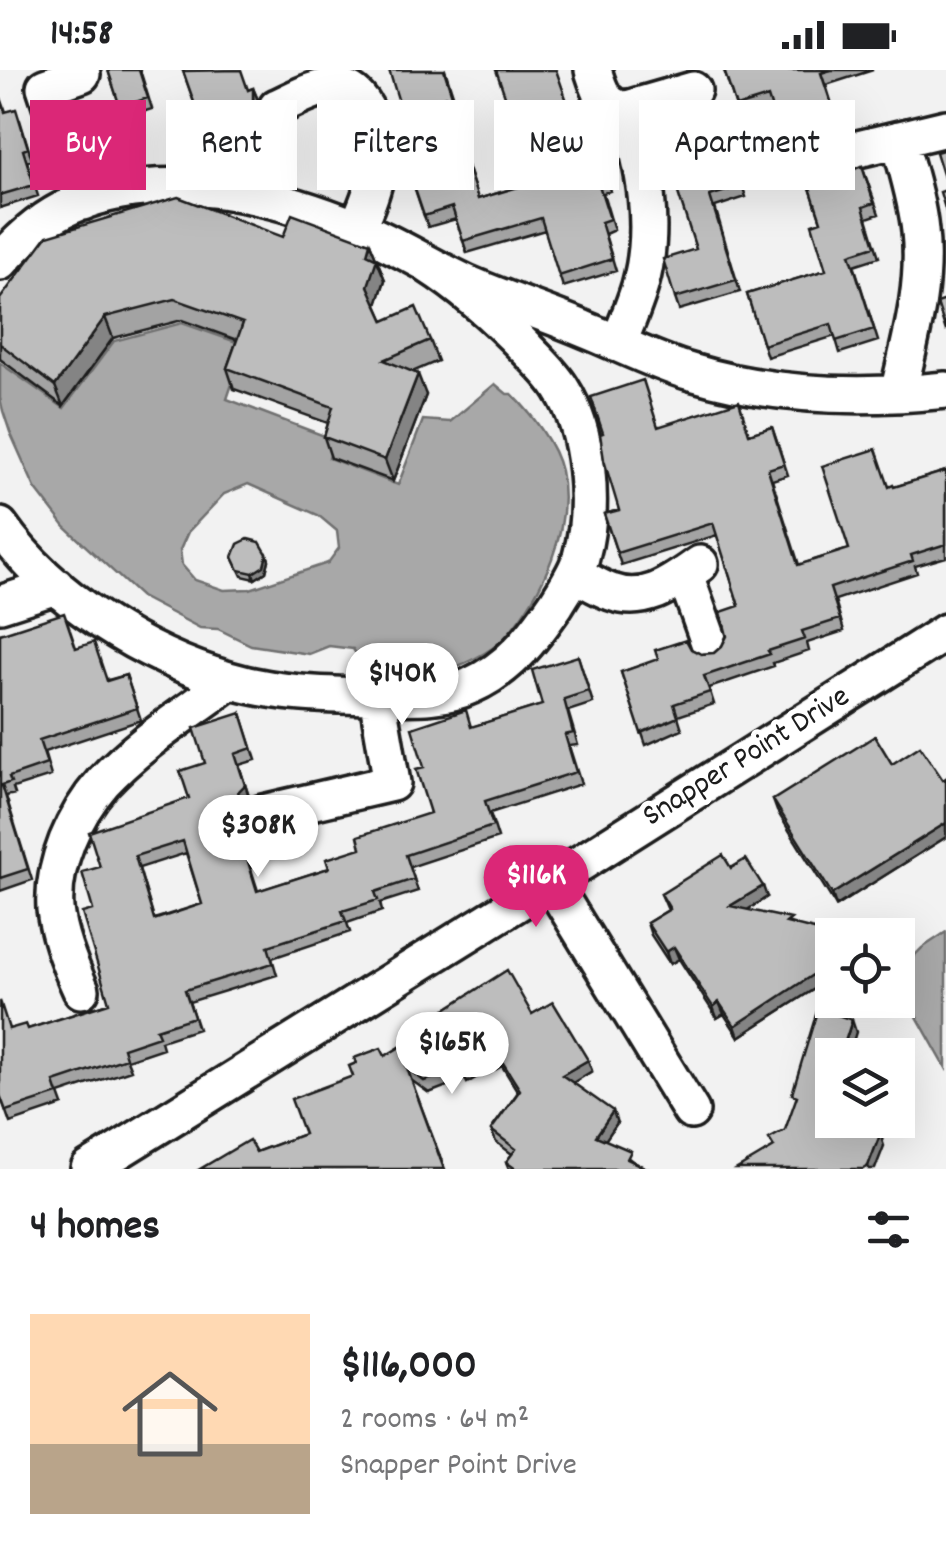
<!DOCTYPE html>
<meta charset="utf-8">
<style>
:root{--surface:#fff;--page:#f6f6f6;--text:#202124;--muted:#757577;--line:#e0e0e0;--accent:#db2777}
body{margin:0;font-family:Dekko,sans-serif;background:var(--page);color:var(--text);height:100vh;display:flex;flex-direction:column;font-size:38px;white-space:nowrap}
*{box-sizing:border-box;margin:0}
p{font-size:32px;color:var(--muted)}
.icon{flex:none;width:55px;height:55px;fill:none;stroke:currentColor;stroke-width:2;stroke-linecap:round;stroke-linejoin:round}
.map{position:relative;height:1099px;overflow:hidden}
.drawer{display:flex;flex-direction:column;background:var(--surface);flex:1}
.drawer>*{flex:none}
.hud{position:absolute;left:30px;top:30px;width:888px;height:90px;display:flex;gap:20px}
.controls{position:absolute;left:815px;top:848px;display:grid;gap:20px}
.controls a{display:grid;place-items:center;width:100px;height:100px;border-radius:0px;background:var(--surface);box-shadow:0 10px 40px #0002;font-size:50px}
.price{position:absolute;translate:-50% -85px;padding:0 22px;border-radius:35px;background:#fff;color:#222;font-size:32px;line-height:65px;filter:drop-shadow(0 2px 5px #0008)}
.price::after{content:'';position:absolute;left:50%;top:60px;width:30px;height:22px;margin-left:-15px;background:inherit;clip-path:polygon(0 0,100% 0,50% 100%)}
.price.active{background:var(--accent);color:#fff}
ul{padding:0;list-style:none}
li{display:flex;align-items:center;gap:30px;height:250px;padding:0 30px}
li+li{border-top:2px solid var(--line)}
li span{display:grid;place-items:center;flex:none;width:280px;height:200px;border-radius:0px;color:#555}
li>.icon{margin-inline-start:auto}
span .icon{width:120px;height:120px;fill:#fffc;stroke-width:1}
li b{font-size:42px}
h2{display:flex;justify-content:space-between;align-items:center;height:120px;padding:0 30px;font-size:42px}
.pill{padding:0 35px;border-radius:0px;background:var(--surface);box-shadow:0 10px 40px #0002;font-size:35px;line-height:90px}
.pill.active{background:var(--accent);color:#fff}
.status{display:flex;justify-content:space-between;align-items:center;height:70px;padding:0 50px;background:var(--surface);direction:ltr}
.status svg{height:28px;fill:currentColor}
.map>svg:first-child{display:block}
.water{fill:#a8a8a8;stroke:#707070;stroke-width:2.5;fill-rule:evenodd}
.lines{fill:none;stroke-linecap:round;stroke-linejoin:round}
.minor-casing{stroke:#1c1c1c;stroke-width:42}
.minor{stroke:#fff;stroke-width:35}
.wall{fill:#a3a3a3;stroke:#1c1c1c;stroke-width:2.5;fill-rule:evenodd}
.shaded-wall{fill:#848484;stroke:#1c1c1c;stroke-width:2.5}
.building{fill:#bdbdbd;stroke:#1c1c1c;stroke-width:2.5;fill-rule:evenodd}
.labels{text-anchor:middle;dominant-baseline:central;stroke-width:10;stroke-linejoin:round;paint-order:stroke}
.street-label{font-size:32px;fill:#1c1c1c;stroke:#fff}
</style>
<div class="status"><b>14:58</b><svg viewBox="0 0 49 12"><path d="M0 12V9h3v3zM5 12V6h3v6zM10 12V3h3v9zM15 12V0h3v12zM26 1h20v11H26zM47 4h2v5h-2z"/></svg></div>
<div class="map">
<svg width="946" height="1099" viewBox="0 0 946 1099">
<rect width="100%" height="100%" fill="#f2f2f2"/>
<filter id="ink" filterUnits="userSpaceOnUse"><feTurbulence type="fractalNoise" baseFrequency=".01" numOctaves="2"/><feDisplacementMap in="SourceGraphic" scale="20" xChannelSelector="R" yChannelSelector="G"/><feConvolveMatrix kernelMatrix="1 2 1 2 8 2 1 2 1" color-interpolation-filters="sRGB"/></filter>
<g filter="url(#ink)">
<path class="water" d="M 182,253 L 245,275 L 227,329 L 335,370 L 329,388 L 398,415 L 423,350 L 450,352 L 495,314 L 507,324 L 512,324 C 531,343 555,374 561,401 C 573,458 543,523 506,566 C 491,583 460,597 438,602 C 416,608 392,605 369,604 L 353,579 L 329,576 L 309,584 L 251,575 L 218,559 L 200,558 L 141,527 L 65,457 L 35,418 L 10,362 L 3,341 L 0,328 L 0,293 L 64,338 L 114,271 ZM 248,414 L 318,445 L 337,461 L 339,478 L 328,493 L 250,519 L 224,520 L 195,510 L 182,495 L 180,480 L 188,462 L 224,424 Z
M 946,862 L 946,998 L 902,920 L 905,900 L 913,887 L 922,878 Z"/>
<g class="lines">
<g class="minor-casing">
<path id="minor" d="M 593,0 C 599,19 604,39 627,39 C 644,96 657,157 640,216 C 634,236 626,255 618,274
M 82,4 L 45,17 L 83,132
M 277,37 C 295,29 316,16 335,17 C 374,20 379,78 375,107 C 372,125 364,141 357,158
M 627,39 L 693,20
M 858,79 L 946,58
M 0,192 C 19,170 43,148 71,136 C 162,97 271,123 358,159 C 395,174 429,196 466,213 C 505,230 546,243 586,260 C 621,274 655,292 691,302 C 774,327 860,329 946,320
M 898,324 C 910,270 926,217 920,161 C 917,130 907,100 899,69
M 0,456 C 50,528 146,587 229,610 C 276,624 324,625 372,626 C 404,626 440,630 470,616 C 509,599 532,569 556,534 C 565,519 576,504 581,487 C 595,438 589,361 561,318 C 552,303 538,291 526,278 C 496,247 464,218 428,195
M 575,504 C 587,510 599,518 611,522 C 646,535 672,513 700,494
M 685,505 L 710,575
M 0,534 L 56,516
M 263,743 L 392,713 L 377,626
M 551,812 L 691,1041
M 81,920 C 70,896 58,866 55,839 C 52,794 74,745 103,712 C 139,673 188,643 230,611
M 89,1099 L 551,812 L 946,562"/>
</g>
<use href="#minor" class="minor"/>
</g>
<path class="wall" d="M 108,0 L 140,0 L 152,39 L 124,48 Z
M 445,0 L 457,37 L 448,39 L 478,129 L 535,112 L 582,74 L 598,81 L 610,121 L 603,123 L 614,160 L 605,164 L 616,201 L 563,217 L 545,160 L 467,183 L 456,149 L 428,157 L 390,45 L 402,42 Z
M 724,0 L 873,0 L 826,15 L 842,66 L 837,74 L 838,80 L 852,99 L 862,96 L 879,144 L 867,148 L 879,187 L 854,195 L 878,271 L 840,283 L 835,266 L 767,287 L 747,224 L 826,200 L 821,151 L 804,99 L 793,102 L 772,39 L 740,49 Z
M 183,1 L 248,20 L 253,18 L 258,30 L 258,38 L 264,44 L 271,65 L 217,83 L 205,48 L 200,49 Z
M 0,25 L 6,42 L 20,50 L 32,90 L 27,91 L 38,126 L 0,138 Z
M 720,46 L 746,127 L 715,137 L 740,222 L 679,240 L 675,228 L 696,179 L 677,99 Z
M 283,167 L 370,173 L 385,210 L 377,235 L 384,251 L 430,270 L 438,291 L 412,302 L 426,325 L 393,411 L 331,388 L 324,367 L 328,353 L 234,319 L 227,298 L 237,270 L 182,250 L 113,268 L 63,336 L 0,289 L 0,229 Z
M 659,356 L 750,364 L 772,357 L 788,405 L 772,410 L 799,495 L 849,479 L 889,416 L 894,417 L 946,401 L 946,487 L 915,496 L 917,503 L 835,530 L 844,561 L 807,573 L 809,581 L 773,593 L 774,596 L 709,618 L 714,634 L 678,646 L 682,659 L 646,675 L 621,602 L 691,579 L 701,584 L 714,583 L 722,576 L 739,536 L 717,465 L 621,495 L 604,444 L 619,440 L 603,363 Z
M 267,484 L 269,490 L 266,502 L 255,509 L 242,506 L 233,487 Z
M 0,564 L 76,578 L 108,610 L 126,605 L 141,650 L 44,682 L 51,706 L 13,718 L 15,724 L 6,726 L 32,810 L 0,821 Z
M 578,586 L 593,633 L 568,641 L 578,675 L 569,676 L 581,714 L 490,743 L 498,768 L 410,797 L 418,821 L 380,833 L 382,841 L 347,853 L 350,862 L 272,888 L 277,905 L 189,932 L 198,959 L 161,971 L 163,978 L 127,990 L 131,1000 L 59,1024 L 63,1035 L 10,1053 L 0,1025 L 10,959 L 28,959 L 109,933 L 93,840 L 100,797 L 189,728 L 205,693 L 241,643 L 256,690 L 239,695 L 249,727 L 242,734 L 242,744 L 253,771 L 243,774 L 258,821 L 329,798 L 361,778 L 430,743 L 424,697 L 472,657 L 542,635 ZM 186,783 L 202,834 L 154,849 L 139,798 Z
M 892,694 L 943,710 L 946,708 L 946,767 L 836,836 L 777,741 L 773,730 Z
M 731,798 L 767,827 L 747,840 L 793,854 L 830,874 L 822,914 L 739,967 L 724,944 L 717,948 L 679,889 L 670,894 L 651,865 L 647,853 L 668,840 L 661,824 Z
M 446,939 L 532,944 L 588,990 L 592,1001 L 573,1013 L 617,1053 L 605,1070 L 635,1093 L 648,1099 L 509,1099 L 506,1092 L 512,1084 L 496,1072 L 491,1060 L 518,1022 L 502,996 L 488,1004 L 486,1002 L 467,1013 L 465,1009 L 429,1023 L 411,1010 L 445,1099 L 256,1082 L 304,1064 L 353,1006 L 449,947 Z"/>
<path class="shaded-wall" d="M 821,3 L 842,66 L 837,74 L 838,85 L 833,73 Z
M 253,18 L 258,30 L 257,45 L 253,33 Z
M 370,173 L 385,210 L 376,237 L 368,216 L 367,184 Z
M 105,247 L 113,268 L 63,336 L 55,316 Z
M 418,304 L 426,325 L 393,411 L 385,390 Z
M 267,484 L 269,490 L 266,502 L 255,509 L 253,503 Z
M 239,695 L 249,727 L 242,734 L 242,747 L 238,735 Z
M 946,753 L 946,767 L 836,836 L 832,824 Z
M 763,816 L 767,827 L 735,848 L 730,836 Z
M 826,863 L 830,874 L 822,914 L 739,967 L 735,956 Z
M 674,877 L 679,889 L 670,894 L 666,882 Z
M 719,932 L 724,944 L 717,948 L 713,937 Z
M 852,950 L 856,962 L 849,985 L 843,978 Z
M 588,990 L 592,1001 L 566,1017 L 562,1005 Z
M 613,1041 L 617,1053 L 600,1078 L 596,1066 Z
M 880,1050 L 888,1050 L 882,1070 L 884,1076 L 875,1099 L 869,1099 L 868,1096 Z"/>
<path class="building" d="M 108,0 L 139,0 L 148,28 L 120,37 Z
M 241,0 L 248,20 L 253,18 L 253,33 L 264,44 L 267,54 L 213,72 L 201,36 L 196,38 L 183,1 Z
M 389,0 L 444,0 L 452,25 L 444,27 L 478,129 L 535,112 L 496,0 L 556,0 L 582,74 L 594,70 L 606,109 L 598,112 L 610,149 L 601,152 L 612,189 L 559,206 L 541,148 L 463,171 L 452,137 L 424,146 L 390,45 L 402,42 Z
M 724,0 L 831,0 L 821,3 L 838,54 L 833,62 L 833,73 L 839,83 L 848,88 L 852,100 L 862,96 L 874,133 L 863,137 L 875,176 L 850,184 L 874,259 L 836,271 L 831,254 L 763,275 L 747,224 L 826,200 L 812,154 L 821,151 L 800,87 L 789,91 L 768,27 L 736,37 Z
M 0,26 L 5,42 L 16,39 L 28,78 L 23,80 L 34,115 L 0,125 Z
M 720,46 L 742,116 L 710,126 L 736,210 L 675,228 L 663,189 L 696,179 L 671,101 L 677,99 L 666,62 Z
M 946,79 L 946,114 L 936,82 Z
M 946,120 L 946,142 L 940,122 Z
M 178,127 L 283,167 L 292,144 L 370,173 L 367,184 L 377,189 L 368,216 L 384,251 L 416,237 L 430,270 L 384,290 L 418,304 L 385,390 L 324,367 L 333,337 L 227,298 L 243,253 L 175,229 L 105,247 L 55,316 L 0,274 L 0,229 L 47,166 Z
M 946,230 L 946,261 L 937,233 Z
M 643,310 L 658,357 L 739,331 L 749,364 L 772,357 L 784,394 L 768,399 L 798,495 L 849,479 L 822,396 L 876,379 L 889,417 L 893,415 L 894,417 L 946,401 L 946,474 L 911,485 L 913,491 L 830,518 L 840,549 L 802,561 L 805,569 L 768,581 L 770,584 L 704,606 L 710,622 L 674,634 L 678,647 L 641,663 L 621,602 L 658,589 L 655,580 L 686,570 L 691,579 L 701,584 L 714,583 L 722,576 L 727,566 L 721,542 L 739,536 L 713,453 L 617,483 L 604,444 L 619,440 L 604,390 L 600,364 L 603,363 L 591,327 Z
M 248,469 L 260,472 L 267,484 L 264,496 L 253,503 L 239,500 L 233,487 L 238,474 Z
M 64,543 L 76,578 L 94,572 L 107,611 L 126,605 L 137,638 L 39,670 L 47,694 L 9,707 L 11,712 L 2,715 L 28,799 L 0,808 L 0,564 Z
M 578,586 L 589,621 L 564,629 L 573,663 L 565,665 L 576,702 L 485,731 L 493,756 L 406,785 L 414,809 L 375,822 L 378,830 L 342,841 L 346,851 L 268,876 L 273,893 L 185,920 L 194,947 L 156,959 L 159,966 L 123,978 L 126,988 L 54,1012 L 58,1024 L 6,1041 L 0,1025 L 0,931 L 9,959 L 26,954 L 28,959 L 109,933 L 82,843 L 93,840 L 82,802 L 100,797 L 89,762 L 189,728 L 180,701 L 205,693 L 194,658 L 241,643 L 252,678 L 235,684 L 245,715 L 238,722 L 238,735 L 249,759 L 239,762 L 257,821 L 329,798 L 326,789 L 361,778 L 358,766 L 430,743 L 416,699 L 424,697 L 412,658 L 466,640 L 471,657 L 542,635 L 532,600 ZM 183,771 L 202,834 L 154,850 L 135,786 Z
M 875,666 L 892,694 L 920,676 L 943,710 L 946,708 L 946,753 L 832,824 L 773,730 Z
M 723,785 L 731,798 L 746,789 L 763,816 L 730,836 L 791,849 L 786,853 L 826,863 L 817,902 L 735,956 L 719,932 L 713,937 L 674,877 L 666,882 L 647,853 L 670,839 L 661,824 Z
M 507,900 L 532,944 L 553,932 L 588,990 L 562,1005 L 613,1041 L 596,1066 L 631,1081 L 627,1089 L 648,1099 L 516,1099 L 506,1092 L 516,1079 L 491,1060 L 520,1020 L 498,985 L 484,993 L 482,990 L 462,1001 L 460,998 L 424,1011 L 407,998 L 444,1099 L 200,1099 L 249,1070 L 256,1082 L 304,1064 L 291,1029 L 353,1006 L 349,996 L 356,993 L 354,988 L 381,978 L 385,986 L 450,947 L 446,939 Z
M 818,938 L 852,950 L 843,978 L 865,985 L 832,985 L 832,1050 L 880,1050 L 876,1063 L 880,1065 L 868,1096 L 863,1099 L 737,1099 L 774,1077 L 769,1069 L 785,1060 L 797,1026 L 792,1024 Z"/>
</g>
<g class="labels">
<g class="street-label">
<text transform="translate(747 688) rotate(-32)">Snapper Point Drive</text>
</g>
</g>
</svg>
<div class="controls">
<a><svg class="icon" aria-label="locate" viewBox="0 0 24 24"><circle cx="12" cy="12" r="6"/><path d="M12 2v4M12 18v4M2 12h4M18 12h4"/></svg></a>
<a><svg class="icon" aria-label="layers" viewBox="0 0 24 24"><path d="M12 4l9 5-9 5-9-5zM3 14l9 5 9-5"/></svg></a>
</div>
<b class="price" style="left:402px;top:658px">$140K</b>
<b class="price" style="left:258px;top:810px">$308K</b>
<b class="price active" style="left:536px;top:860px">$116K</b>
<b class="price" style="left:452px;top:1027px">$165K</b>
<div class="hud">
<a class="pill active">Buy</a>
<a class="pill">Rent</a>
<a class="pill">Filters</a>
<a class="pill">New</a>
<a class="pill">Apartment</a>
</div>
</div>
<section class="drawer">
<h2>4 homes<svg class="icon" aria-label="filters" viewBox="0 0 24 24"><path d="M4 7h16M4 17h16"/><circle cx="9" cy="7" r="2"/><circle cx="15" cy="17" r="2"/></svg></h2>
<ul>
<li><span style="background:linear-gradient(#ffd9b3 65%,#b9a48a 0)"><svg class="icon" aria-label="home" viewBox="0 0 24 24"><path d="M3 11l9-7 9 7M6 9v11h12V9"/></svg></span><div><b>$116,000</b><p>2 rooms · 64 m²</p><p>Snapper Point Drive</p></div></li>
</ul>
</section>
